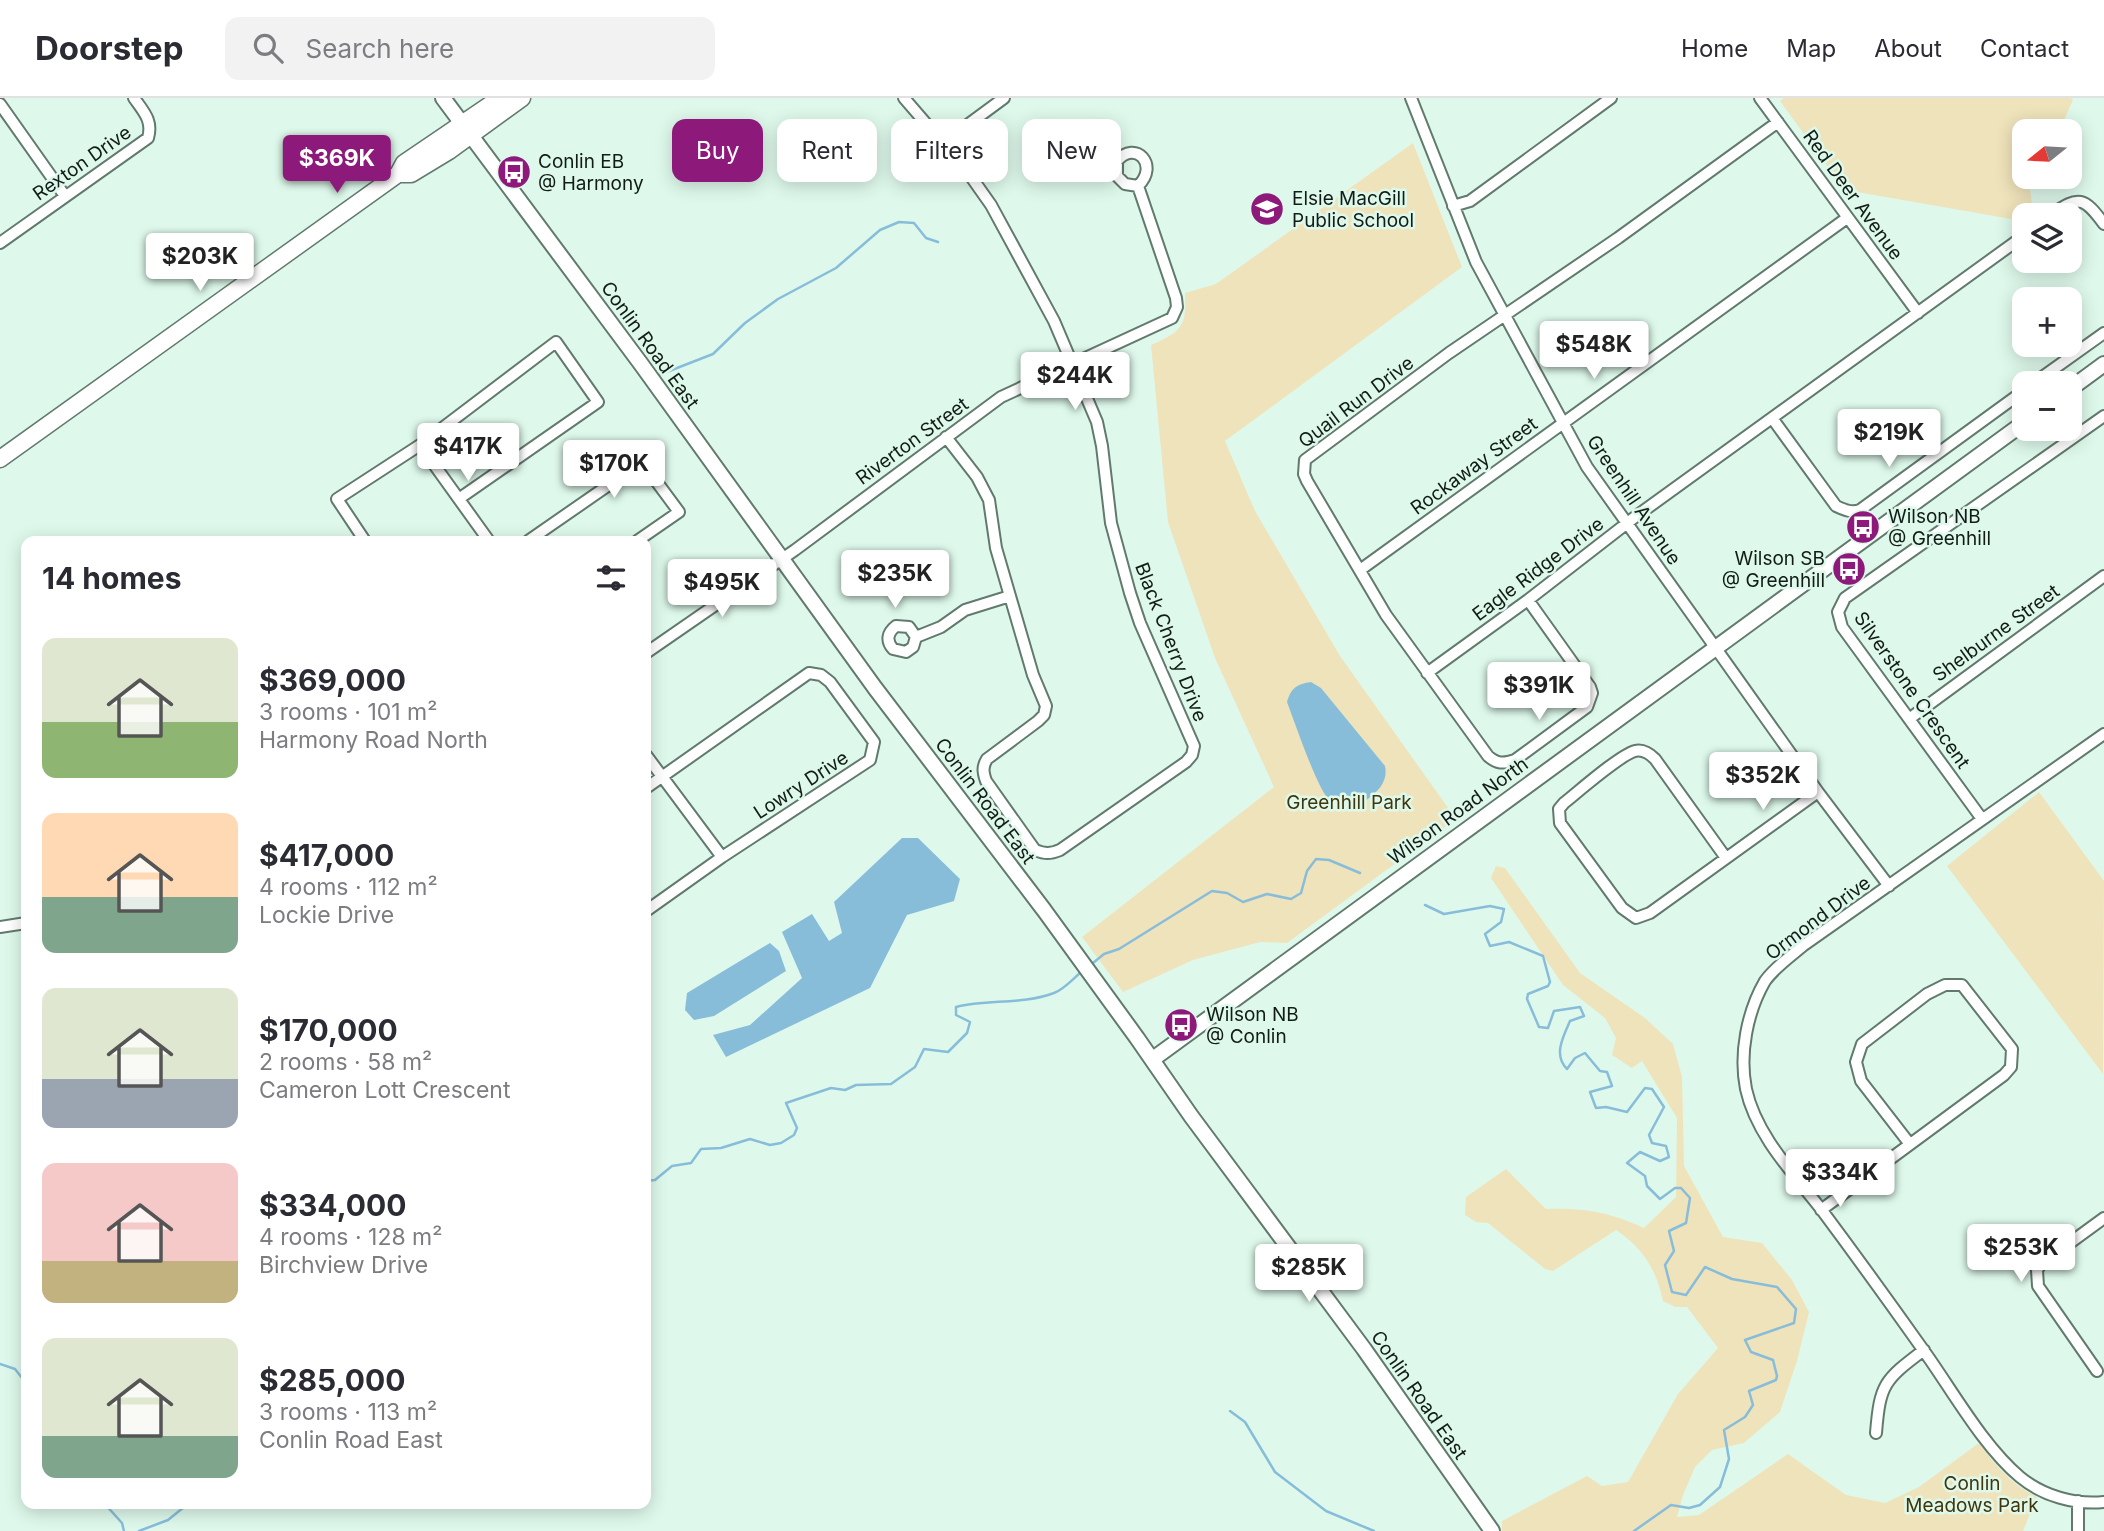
<!DOCTYPE html>
<meta charset="utf-8">
<style>
:root{--surface:#fff;--page:#f2f2f3;--text:#2b2b33;--muted:#7c7c81;--line:#e1e1e2;--accent:#8d197a}
body{margin:0;font-family:Inter,sans-serif;background:var(--page);color:var(--text);height:100vh;display:flex;flex-direction:column;font-size:26px;white-space:nowrap}
*{box-sizing:border-box;margin:0}
p{font-size:23px;color:var(--muted)}
.icon{flex:none;width:38px;height:38px;fill:none;stroke:currentColor;stroke-width:2;stroke-linecap:round;stroke-linejoin:round}
.map{position:relative;flex:1;overflow:hidden}
.sheet{position:absolute;left:21px;top:438px;width:630px;height:973px;display:flex;flex-direction:column;background:var(--surface);border-radius:14px;box-shadow:0 4px 18px #0003}
.sheet>*{flex:none}
.hud{position:absolute;left:672px;top:21px;width:665px;height:63px;display:flex;gap:14px}
.needle{width:46px;rotate:252deg}
.buttons{position:absolute;left:2012px;top:21px;display:grid;gap:14px}
.buttons a{display:grid;place-items:center;width:70px;height:70px;border-radius:14px;background:var(--surface);box-shadow:0 4px 18px #0003;font-size:35px}
.price{position:absolute;translate:-50% -60px;padding:0 16px;border-radius:7px;background:#fff;color:#222;font-size:23px;line-height:46px;filter:drop-shadow(0 2px 4px #0008)}
.price::after{content:'';position:absolute;left:50%;top:42px;width:21px;height:16px;margin-left:-10px;background:inherit;clip-path:polygon(0 0,100% 0,50% 100%)}
.price.on{background:var(--accent);color:#fff}
ul{padding:0;list-style:none}
li{display:flex;align-items:center;gap:21px;height:175px;padding:0 21px}
li span{display:grid;place-items:center;flex:none;width:196px;height:140px;border-radius:14px;color:#555}
li>.icon{margin-inline-start:auto}
span .icon{width:84px;height:84px;fill:#fffc;stroke-width:1}
li b{font-size:30px}
h2{display:flex;justify-content:space-between;align-items:center;height:84px;padding:0 21px;font-size:30px}
.chip{padding:0 24px;border-radius:14px;background:var(--surface);box-shadow:0 4px 18px #0003;font-size:24px;line-height:63px}
.chip.on{background:var(--accent);color:#fff}
header{display:flex;align-items:center;gap:42px;box-sizing:border-box;height:98px;padding:0 35px;background:var(--surface);border-bottom:2px solid var(--line)}
header strong{font-size:33px}
nav{display:flex;gap:38px;margin-inline-start:auto;font-size:24px}
.search{width:490px;height:63px;background:var(--page);display:flex;align-items:center;gap:18px;box-sizing:border-box;padding:0 24px;border-radius:14px;color:var(--muted);font-size:26px}
.map>svg:first-child{display:block}
.green{fill:#efe3bb}
.water{fill:#88bdda}
.lines{fill:none;stroke-linecap:round;stroke-linejoin:round}
.stream{stroke:#88bdda;stroke-width:2.5}
.minor-casing{stroke:#627a6e;stroke-width:14}
.tertiary-casing{stroke:#627a6e;stroke-width:18}
.secondary-casing{stroke:#627a6e;stroke-width:19}
.minor{stroke:#fff;stroke-width:10}
.tertiary{stroke:#fff;stroke-width:14}
.secondary{stroke:#fff;stroke-width:16}
.labels{text-anchor:middle;dominant-baseline:central;stroke-width:5;stroke-linejoin:round;paint-order:stroke}
.poi-label{font-size:19px;fill:#121c17;stroke:#def9eb;text-anchor:start}
.street-label{font-size:19px;fill:#121c17;stroke:#def9eb}
.park-label{font-size:19px;fill:#40350b;stroke:#def9eb}
</style>
<header>
<strong>Doorstep</strong>
<div class="search"><svg class="icon" aria-label="search" viewBox="0 0 24 24"><circle cx="10" cy="10" r="6"/><path d="M15 15l6 6"/></svg>Search here</div>
<nav><a>Home</a><a>Map</a><a>About</a><a>Contact</a></nav>
</header>
<div class="map">
<svg width="2104" height="1433" viewBox="0 0 2104 1433">
<rect width="100%" height="100%" fill="#def9eb"/>
<path class="green" d="M 1784,0 L 2071,0 L 2073,2 L 2059,33 L 2025,33 L 2025,79 L 2029,79 C 2028,99 2041,110 2017,122 L 1857,94 L 1846,94 L 1780,3 Z
M 1413,45 L 1462,169 L 1225,343 L 1255,413 L 1340,558 L 1456,721 L 1287,845 L 1260,844 L 1193,862 L 1123,894 L 1082,839 L 1274,689 L 1215,560 L 1168,424 L 1151,247 C 1181,234 1187,228 1185,195 L 1216,186 Z
M 2039,694 L 2104,783 L 2103,976 L 1947,768 Z
M 1496,768 L 1505,770 L 1580,875 L 1645,920 L 1673,946 L 1682,979 L 1684,1068 L 1723,1139 L 1762,1145 L 1792,1182 L 1809,1214 L 1797,1263 L 1780,1314 L 1744,1345 L 1712,1352 L 1695,1369 L 1683,1397 L 1677,1419 L 1699,1417 L 1788,1356 L 1846,1397 L 1885,1405 L 1919,1389 L 1979,1345 C 1995,1367 2012,1387 2037,1399 L 2023,1433 L 1502,1433 L 1502,1423 L 1587,1378 L 1602,1388 L 1628,1384 L 1678,1296 L 1718,1250 L 1687,1209 L 1675,1209 L 1663,1203 C 1656,1171 1643,1150 1616,1132 L 1553,1173 L 1545,1171 L 1488,1125 L 1476,1124 L 1465,1117 L 1466,1099 L 1506,1071 L 1546,1111 C 1586,1110 1608,1114 1644,1130 L 1676,1099 L 1677,1020 L 1642,963 L 1632,970 L 1612,957 L 1616,940 L 1605,920 L 1563,887 L 1491,780 Z"/>
<path class="water" d="M 1311,584 L 1321,590 L 1385,668 C 1388,682 1380,692 1369,700 C 1357,710 1340,711 1328,700 C 1317,690 1294,622 1287,604 C 1291,590 1297,586 1311,584 Z
M 902,740 L 918,740 L 960,781 L 954,803 L 907,817 L 870,890 L 726,959 L 713,937 L 750,927 L 802,880 L 782,834 L 812,816 L 829,843 L 842,835 L 834,804 Z
M 770,845 L 779,853 L 786,873 L 714,918 L 694,922 L 685,912 L 687,895 Z"/>
<g class="lines">
<path class="stream" d="M 659,277 L 713,256 L 745,225 L 778,201 L 836,170 L 880,132 L 899,124 L 914,125 L 926,140 L 938,144
M 1425,807 L 1444,816 L 1490,808 L 1504,811 L 1501,824 L 1485,836 L 1490,848 L 1509,844 L 1543,858 L 1550,884 L 1548,888 L 1528,896 L 1527,901 L 1539,929 L 1548,930 L 1554,913 L 1580,909 L 1584,918 L 1570,923 C 1563,939 1553,957 1567,971 L 1575,960 L 1585,955 L 1600,973 L 1607,974 L 1612,988 L 1590,994 L 1596,1010 L 1606,1009 L 1627,1014 L 1645,990 L 1652,991 L 1664,1009 L 1649,1037 L 1652,1045 L 1666,1048 L 1669,1059 L 1660,1063 L 1640,1054 L 1627,1065 L 1645,1078 L 1647,1088 L 1660,1101 L 1675,1090 L 1681,1090 L 1690,1100 L 1686,1125 L 1669,1133 L 1674,1153 L 1665,1167 L 1672,1194 L 1686,1197 L 1705,1169 L 1732,1181 L 1777,1189 L 1796,1211 L 1794,1225 L 1745,1242 L 1751,1254 L 1773,1262 L 1777,1278 L 1776,1282 L 1749,1293 L 1753,1307 L 1745,1319 L 1724,1332 L 1729,1361 L 1720,1389 L 1700,1407 L 1689,1410 L 1671,1407 L 1634,1433
M 1093,865 L 1104,856 L 1119,851 L 1212,793 L 1227,795 L 1243,804 L 1267,796 L 1291,801 L 1301,795 L 1307,773 L 1316,761 L 1329,762 L 1360,775
M 646,1083 L 655,1082 L 672,1068 L 691,1065 L 701,1051 L 721,1050 L 750,1041 L 770,1047 L 781,1045 L 794,1037 L 797,1030 L 786,1005 L 831,990 L 845,992 L 856,987 L 891,986 L 915,969 L 924,951 L 948,954 L 967,935 L 970,924 L 956,917 L 956,909 C 988,901 1022,907 1054,895 C 1063,892 1072,882 1080,875
M 0,1266 L 15,1271 L 26,1285
M 1230,1313 L 1245,1324 L 1275,1374 L 1326,1413 L 1374,1433
M 104,1405 L 122,1425 L 124,1433
M 139,1433 L 168,1422 L 189,1405"/>
<g class="minor-casing">
<path id="minor" d="M 904,0 L 967,73 L 991,107 L 1054,223 L 1097,324 L 1102,348 L 1111,425 L 1130,495 L 1140,525 L 1194,648 L 1192,657 L 1186,664 L 1060,752 C 1050,756 1045,756 1035,752 L 986,683 C 983,674 982,669 987,661 L 1038,623 L 1044,617 L 1046,608 L 1033,577 L 996,450 L 989,402 L 977,379 L 946,339
M 1411,0 L 1476,164 L 1587,369 L 1818,694 L 1889,788
M 1760,0 L 1918,215
M 0,6 L 65,98
M 943,45 L 1004,0
M 1453,108 L 1470,103 L 1611,0
M 2051,117 C 2079,97 2084,99 2104,126
M 0,145 L 148,40 C 153,23 144,14 134,0
M 2034,285 L 2104,235
M 1772,320 L 1836,408 C 1845,412 1851,415 1860,412 L 2025,292
M 420,347 L 489,443
M 365,443 L 337,401 L 420,347 L 556,244 L 598,304 L 460,400
M 528,443 L 642,364 L 679,414 L 637,443
M 1360,472 L 1847,120
M 1528,502 L 1590,589 L 1592,595 L 1587,609 L 1515,662 C 1503,666 1497,666 1488,658 L 1386,517 L 1307,383 L 1304,376 L 1305,362 L 1449,255 L 1618,140 L 1778,24
M 916,539 L 913,549 L 906,554 L 893,551 C 886,543 887,535 896,528 L 909,529 L 916,539 L 941,529 L 965,512 L 1010,498
M 646,555 L 795,452 L 1001,299 L 1172,220 L 1177,209 L 1176,200 L 1138,88 C 1160,67 1135,41 1117,63 L 1117,78 L 1125,86 L 1138,88
M 1427,575 L 1528,502 L 1635,419 L 2025,137
M 1909,621 L 2104,478
M 2104,636 L 1804,847 C 1791,858 1775,869 1765,883 C 1747,914 1739,956 1746,991 C 1756,1037 1793,1075 1821,1111 C 1856,1158 1890,1205 1924,1253 C 1952,1292 1983,1348 2020,1379 C 2043,1398 2075,1407 2104,1404
M 646,657 L 722,759
M 646,690 L 809,575 L 821,577 L 830,584 L 874,644 L 870,662 L 722,759 L 646,813
M 1982,721 L 1842,529 L 1838,514 L 1845,500 L 2104,318
M 1726,760 L 1655,661 C 1650,656 1643,651 1635,653 C 1620,657 1579,693 1564,705 L 1559,711 L 1560,725 L 1622,810 L 1636,820 L 1650,815 L 1818,694
M 0,829 L 26,825
M 1821,1112 L 2004,977 L 2011,969 L 2012,951 L 1962,887 L 1945,887 L 1927,896 L 1862,946 L 1856,964 L 1861,983 L 1909,1045
M 2097,1273 L 2038,1188 L 2037,1172 L 2041,1166 L 2104,1120
M 1876,1335 C 1880,1286 1884,1282 1924,1252
M 2078,1433 L 2078,1403"/>
</g>
<g class="tertiary-casing">
<path id="tertiary" d="M 443,0 L 641,266 L 875,590 L 1044,812 L 1137,940 L 1191,1018 L 1364,1251 L 1492,1433
M 2070,291 L 2104,266
M 1153,961 L 2025,324"/>
</g>
<g class="secondary-casing">
<path id="secondary" d="M 398,76 L 411,76 L 449,53 L 522,0
M 0,361 L 398,76 L 404,65 L 500,0"/>
</g>
<use href="#minor" class="minor"/>
<use href="#tertiary" class="tertiary"/>
<use href="#secondary" class="secondary"/>
</g>
<defs>
<g id="bus-disc" transform="scale(1.75)"><circle r="9.5" fill="#8d197a" stroke="#def9eb"/><path d="M-5-6H5V4H4V6H2V4H-2V6H-4V4H-5ZM-3.5-4V0h7V-4ZM-3.5 1.2v1.5H-2V1.2ZM2 1.2v1.5H3.5V1.2Z" fill="#fff"/></g>
<g id="school-disc" transform="scale(1.75)"><circle r="9.5" fill="#8d197a" stroke="#def9eb"/><path d="M0-5L7-2L0 1L-7-2ZM-4 1L0 2.5L4 1V4Q0 6-4 4Z" fill="#fff"/></g>
</defs>
<g fill-rule="evenodd">
<use href="#bus-disc" x="514" y="74"/>
<use href="#school-disc" x="1267" y="111"/>
<use href="#bus-disc" x="1863" y="429"/>
<use href="#bus-disc" x="1849" y="471"/>
<use href="#bus-disc" x="1181" y="927"/>
</g>
<g class="labels">
<g class="poi-label">
<text x="538" y="63">Conlin EB<tspan x="538" dy="22">@ Harmony</tspan></text>
<text x="1292" y="100">Elsie MacGill<tspan x="1292" dy="22">Public School</tspan></text>
<text x="1888" y="418">Wilson NB<tspan x="1888" dy="22">@ Greenhill</tspan></text>
<text x="1825" y="460" text-anchor="end">Wilson SB<tspan x="1825" dy="22">@ Greenhill</tspan></text>
<text x="1206" y="916">Wilson NB<tspan x="1206" dy="22">@ Conlin</tspan></text>
</g>
<g class="street-label">
<text transform="translate(82 65) rotate(-35)">Rexton Drive</text>
<text transform="translate(1853 97) rotate(54)">Red Deer Avenue</text>
<text transform="translate(650 247) rotate(54)">Conlin Road East</text>
<text transform="translate(1356 304) rotate(-37)">Quail Run Drive</text>
<text transform="translate(912 343) rotate(-36)">Riverton Street</text>
<text transform="translate(1474 368) rotate(-36)">Rockaway Street</text>
<text transform="translate(1634 402) rotate(56)">Greenhill Avenue</text>
<text transform="translate(1538 471) rotate(-37)">Eagle Ridge Drive</text>
<text transform="translate(1996 535) rotate(-36)">Shelburne Street</text>
<text transform="translate(1171 544) rotate(69)">Black Cherry Drive</text>
<text transform="translate(1912 592) rotate(55)">Silverstone Crescent</text>
<text transform="translate(801 687) rotate(-33)">Lowry Drive</text>
<text transform="translate(985 703) rotate(53)">Conlin Road East</text>
<text transform="translate(1458 713) rotate(-36)">Wilson Road North</text>
<text transform="translate(1818 820) rotate(-37)">Ormond Drive</text>
<text transform="translate(1419 1297) rotate(55)">Conlin Road East</text>
</g>
<g class="park-label">
<text x="1349" y="704">Greenhill Park</text>
<text x="1972" y="1385">Conlin<tspan x="1972" dy="22">Meadows Park</tspan></text>
</g>
</g>
</svg>
<div class="buttons">
<a><svg class="needle" viewBox="-14 -14 28 28"><path d="M0-13l5 13h-10z" fill="#e53935"/><path d="M0 13l5-13h-10z" fill="#7c7c81"/></svg></a>
<a><svg class="icon" aria-label="layers" viewBox="0 0 24 24"><path d="M12 4l9 5-9 5-9-5zM3 14l9 5 9-5"/></svg></a>
<a>+</a>
<a>−</a>
</div>
<b class="price on" style="left:337px;top:97px">$369K</b>
<b class="price" style="left:200px;top:195px">$203K</b>
<b class="price" style="left:1594px;top:283px">$548K</b>
<b class="price" style="left:1075px;top:314px">$244K</b>
<b class="price" style="left:1889px;top:371px">$219K</b>
<b class="price" style="left:468px;top:385px">$417K</b>
<b class="price" style="left:614px;top:402px">$170K</b>
<b class="price" style="left:895px;top:512px">$235K</b>
<b class="price" style="left:722px;top:521px">$495K</b>
<b class="price" style="left:1539px;top:624px">$391K</b>
<b class="price" style="left:1763px;top:714px">$352K</b>
<b class="price" style="left:1840px;top:1111px">$334K</b>
<b class="price" style="left:2021px;top:1186px">$253K</b>
<b class="price" style="left:1309px;top:1206px">$285K</b>
<div class="hud">
<a class="chip on">Buy</a>
<a class="chip">Rent</a>
<a class="chip">Filters</a>
<a class="chip">New</a>
</div>
<section class="sheet">
<h2>14 homes<svg class="icon" aria-label="filters" viewBox="0 0 24 24"><path d="M4 7h16M4 17h16"/><circle cx="9" cy="7" r="2"/><circle cx="15" cy="17" r="2"/></svg></h2>
<ul>
<li><span style="background:linear-gradient(#dfe7d0 60%,#8fb573 0)"><svg class="icon" aria-label="home" viewBox="0 0 24 24"><path d="M3 11l9-7 9 7M6 9v11h12V9"/></svg></span><div><b>$369,000</b><p>3 rooms · 101 m²</p><p>Harmony Road North</p></div></li>
<li><span style="background:linear-gradient(#ffd9b3 60%,#7fa58c 0)"><svg class="icon" aria-label="home" viewBox="0 0 24 24"><path d="M3 11l9-7 9 7M6 9v11h12V9"/></svg></span><div><b>$417,000</b><p>4 rooms · 112 m²</p><p>Lockie Drive</p></div></li>
<li><span style="background:linear-gradient(#dfe7d0 65%,#9aa5b1 0)"><svg class="icon" aria-label="home" viewBox="0 0 24 24"><path d="M3 11l9-7 9 7M6 9v11h12V9"/></svg></span><div><b>$170,000</b><p>2 rooms · 58 m²</p><p>Cameron Lott Crescent</p></div></li>
<li><span style="background:linear-gradient(#f6c9c9 70%,#c2b280 0)"><svg class="icon" aria-label="home" viewBox="0 0 24 24"><path d="M3 11l9-7 9 7M6 9v11h12V9"/></svg></span><div><b>$334,000</b><p>4 rooms · 128 m²</p><p>Birchview Drive</p></div></li>
<li><span style="background:linear-gradient(#dfe7d0 70%,#7fa58c 0)"><svg class="icon" aria-label="home" viewBox="0 0 24 24"><path d="M3 11l9-7 9 7M6 9v11h12V9"/></svg></span><div><b>$285,000</b><p>3 rooms · 113 m²</p><p>Conlin Road East</p></div></li>
</ul>
</section>
</div>
